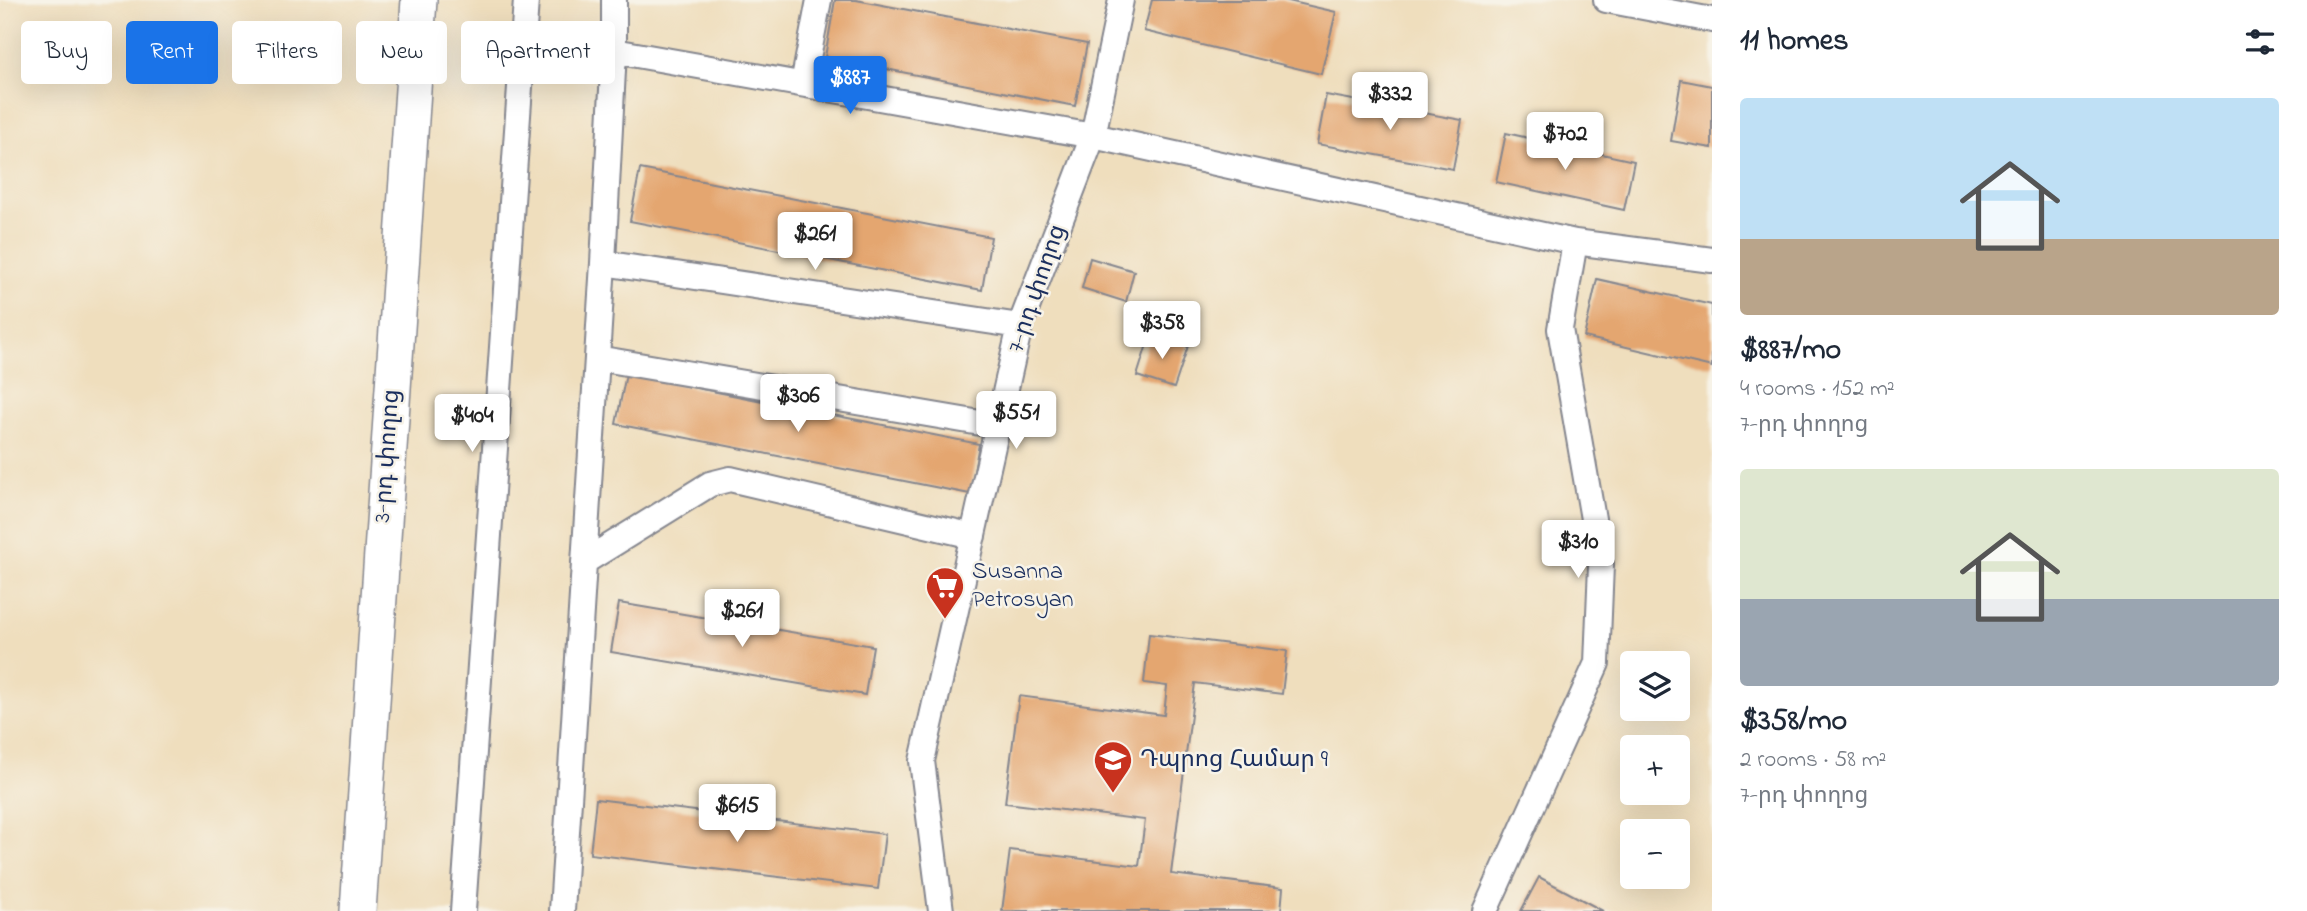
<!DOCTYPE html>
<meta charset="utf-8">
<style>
:root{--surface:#fff;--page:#f2f2f3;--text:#1f2937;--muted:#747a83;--accent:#1a73e8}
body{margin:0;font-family:"Indie Flower","Noto Sans Armenian",sans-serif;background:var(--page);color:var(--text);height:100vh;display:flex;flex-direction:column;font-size:26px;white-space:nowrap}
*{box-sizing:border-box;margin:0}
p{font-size:23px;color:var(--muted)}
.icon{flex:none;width:38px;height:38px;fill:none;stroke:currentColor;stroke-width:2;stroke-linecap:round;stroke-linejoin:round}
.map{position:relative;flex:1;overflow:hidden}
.details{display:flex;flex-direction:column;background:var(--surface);width:595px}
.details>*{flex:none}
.guide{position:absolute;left:21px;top:21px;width:665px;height:63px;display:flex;gap:14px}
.fabs{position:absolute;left:1620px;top:651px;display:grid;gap:14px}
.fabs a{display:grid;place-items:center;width:70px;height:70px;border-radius:7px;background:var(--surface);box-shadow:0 7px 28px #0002;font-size:35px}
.price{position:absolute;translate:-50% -60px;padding:0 16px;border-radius:7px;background:#fff;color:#222;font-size:23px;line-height:46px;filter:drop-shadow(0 2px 4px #0008)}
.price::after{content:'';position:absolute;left:50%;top:42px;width:21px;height:16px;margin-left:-10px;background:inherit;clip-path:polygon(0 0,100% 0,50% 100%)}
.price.selected{background:var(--accent);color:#fff}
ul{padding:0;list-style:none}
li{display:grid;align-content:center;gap:14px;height:371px;padding:0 28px}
li span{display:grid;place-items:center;height:217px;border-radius:7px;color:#555}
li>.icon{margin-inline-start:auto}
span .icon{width:126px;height:126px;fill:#fffc;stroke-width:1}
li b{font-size:30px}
h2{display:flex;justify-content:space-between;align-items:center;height:84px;padding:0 28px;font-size:30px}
.tag{padding:0 24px;border-radius:7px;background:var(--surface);box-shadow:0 7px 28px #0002;font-size:24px;line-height:63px}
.tag.selected{background:var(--accent);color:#fff}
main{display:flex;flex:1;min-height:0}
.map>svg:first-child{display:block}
.building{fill:#e4a670}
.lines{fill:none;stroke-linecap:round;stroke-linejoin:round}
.street-casing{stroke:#85868e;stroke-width:28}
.secondary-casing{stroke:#85868e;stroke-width:38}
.street{stroke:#fff;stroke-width:24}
.secondary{stroke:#fff;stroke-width:35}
.labels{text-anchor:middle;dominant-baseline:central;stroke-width:5;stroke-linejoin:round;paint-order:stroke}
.street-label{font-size:24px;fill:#1b2f5e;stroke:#f7f3e8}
.poi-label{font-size:24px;fill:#1b2f5e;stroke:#f7f3e8;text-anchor:start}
</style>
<main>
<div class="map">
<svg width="1712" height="911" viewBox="0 0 1712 911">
<rect width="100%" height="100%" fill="#f7f3e8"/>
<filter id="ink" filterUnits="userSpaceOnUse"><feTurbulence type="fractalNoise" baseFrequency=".0143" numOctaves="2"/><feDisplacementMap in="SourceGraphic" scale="14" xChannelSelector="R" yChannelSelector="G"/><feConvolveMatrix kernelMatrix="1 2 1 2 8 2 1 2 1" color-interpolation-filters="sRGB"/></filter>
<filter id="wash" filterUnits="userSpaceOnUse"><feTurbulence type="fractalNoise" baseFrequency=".00686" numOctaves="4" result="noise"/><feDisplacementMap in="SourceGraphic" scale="28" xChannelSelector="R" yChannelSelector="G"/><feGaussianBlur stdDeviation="1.57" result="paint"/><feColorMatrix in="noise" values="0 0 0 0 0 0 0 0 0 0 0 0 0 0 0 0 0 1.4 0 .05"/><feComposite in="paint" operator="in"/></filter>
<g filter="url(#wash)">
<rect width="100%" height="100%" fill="#efdebd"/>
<g id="blocks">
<path class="building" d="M 835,0 L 856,0 L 1087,44 L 1075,106 L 825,57 Z
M 1152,0 L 1284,0 L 1336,12 L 1321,74 L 1144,31 Z
M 1681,80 L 1712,86 L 1712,148 L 1671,141 Z
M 1326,95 L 1462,120 L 1453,169 L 1317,144 Z
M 1506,133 L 1634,161 L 1624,210 L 1496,182 Z
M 640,169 L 991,237 L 982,290 L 630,221 Z
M 1090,258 L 1134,271 L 1126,302 L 1082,288 Z
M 1597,279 L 1712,305 L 1712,367 L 1584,337 Z
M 1150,335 L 1188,346 L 1174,388 L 1137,376 Z
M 626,374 L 979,444 L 970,494 L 616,424 Z
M 619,603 L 873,646 L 865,695 L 611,652 Z
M 1149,634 L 1287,651 L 1282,694 L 1195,683 L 1171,874 L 1283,888 L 1281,911 L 1002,911 L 1010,850 L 1139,866 L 1145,820 L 1005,803 L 1019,696 L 1164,715 L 1167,686 L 1144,683 Z
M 596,799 L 885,834 L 878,889 L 590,854 Z
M 1539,877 L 1603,911 L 1521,911 Z"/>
</g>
</g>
<g filter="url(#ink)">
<use href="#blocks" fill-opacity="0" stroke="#85868e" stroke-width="2"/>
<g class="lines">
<g class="street-casing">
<path id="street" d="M 1606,0 L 1712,20
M 614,51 L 1093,136 L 1575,242 L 1712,260
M 803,84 L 819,0
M 603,263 L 1020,326
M 597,358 L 998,426
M 584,562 L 710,484 L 730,479 L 973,536
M 463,911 L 526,0
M 562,911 L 603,263 L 614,51 L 614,0
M 941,911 L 922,761 L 1020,326 L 1093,136 L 1121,0
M 1485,911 L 1597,663 L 1601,565 L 1560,329 L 1575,242"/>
</g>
<g class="secondary-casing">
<path id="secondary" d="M 358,911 L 419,0"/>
</g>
<use href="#street" class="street"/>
<use href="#secondary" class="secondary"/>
</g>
</g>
<defs>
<g id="supermarket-pin" transform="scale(2.0125)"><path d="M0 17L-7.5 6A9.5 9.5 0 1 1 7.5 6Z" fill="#c8321e" stroke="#f7f3e8"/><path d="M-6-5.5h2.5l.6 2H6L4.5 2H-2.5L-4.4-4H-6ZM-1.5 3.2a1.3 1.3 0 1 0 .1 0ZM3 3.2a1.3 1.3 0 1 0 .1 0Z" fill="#fff"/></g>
<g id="school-pin" transform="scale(2.0125)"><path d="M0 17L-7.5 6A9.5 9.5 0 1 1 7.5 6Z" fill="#c8321e" stroke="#f7f3e8"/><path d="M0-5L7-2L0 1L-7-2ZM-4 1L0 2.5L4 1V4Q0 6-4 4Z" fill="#fff"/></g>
</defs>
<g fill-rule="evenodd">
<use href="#supermarket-pin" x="945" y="586"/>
<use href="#school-pin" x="1113" y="760"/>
</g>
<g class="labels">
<g class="street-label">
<text transform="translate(1038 289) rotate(-71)">7-րդ փողոց</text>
<text transform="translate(388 456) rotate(-86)">3-րդ փողոց</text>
</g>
<g class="poi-label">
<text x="972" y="572">Susanna<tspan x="972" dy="28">Petrosyan</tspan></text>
<text x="1140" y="760">Դպրոց Համար 9</text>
</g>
</g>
</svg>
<div class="fabs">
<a><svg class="icon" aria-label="layers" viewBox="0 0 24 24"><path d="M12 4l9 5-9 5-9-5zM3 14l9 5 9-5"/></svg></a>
<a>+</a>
<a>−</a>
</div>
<b class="price selected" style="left:850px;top:116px">$887</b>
<b class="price" style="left:1390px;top:132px">$332</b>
<b class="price" style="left:1565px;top:172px">$702</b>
<b class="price" style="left:815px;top:272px">$261</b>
<b class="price" style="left:1162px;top:361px">$358</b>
<b class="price" style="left:798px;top:434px">$306</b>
<b class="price" style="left:1016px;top:451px">$551</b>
<b class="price" style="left:472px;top:454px">$404</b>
<b class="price" style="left:1578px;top:580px">$310</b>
<b class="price" style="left:742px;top:649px">$261</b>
<b class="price" style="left:737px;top:844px">$615</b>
<div class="guide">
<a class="tag">Buy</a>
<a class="tag selected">Rent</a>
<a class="tag">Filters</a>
<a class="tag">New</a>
<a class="tag">Apartment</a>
</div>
</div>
<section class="details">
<h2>11 homes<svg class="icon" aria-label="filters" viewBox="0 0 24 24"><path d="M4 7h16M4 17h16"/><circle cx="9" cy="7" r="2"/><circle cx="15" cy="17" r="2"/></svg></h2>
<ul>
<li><span style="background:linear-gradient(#bfe0f5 65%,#b9a48a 0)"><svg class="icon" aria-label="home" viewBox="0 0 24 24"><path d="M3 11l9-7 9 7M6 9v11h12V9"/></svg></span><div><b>$887/mo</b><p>4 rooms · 152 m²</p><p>7-րդ փողոց</p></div></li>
<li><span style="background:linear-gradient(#dfe7d0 60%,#9aa5b1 0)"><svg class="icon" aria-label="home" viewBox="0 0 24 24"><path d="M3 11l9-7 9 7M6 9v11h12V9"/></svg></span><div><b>$358/mo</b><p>2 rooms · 58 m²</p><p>7-րդ փողոց</p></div></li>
</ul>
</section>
</main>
